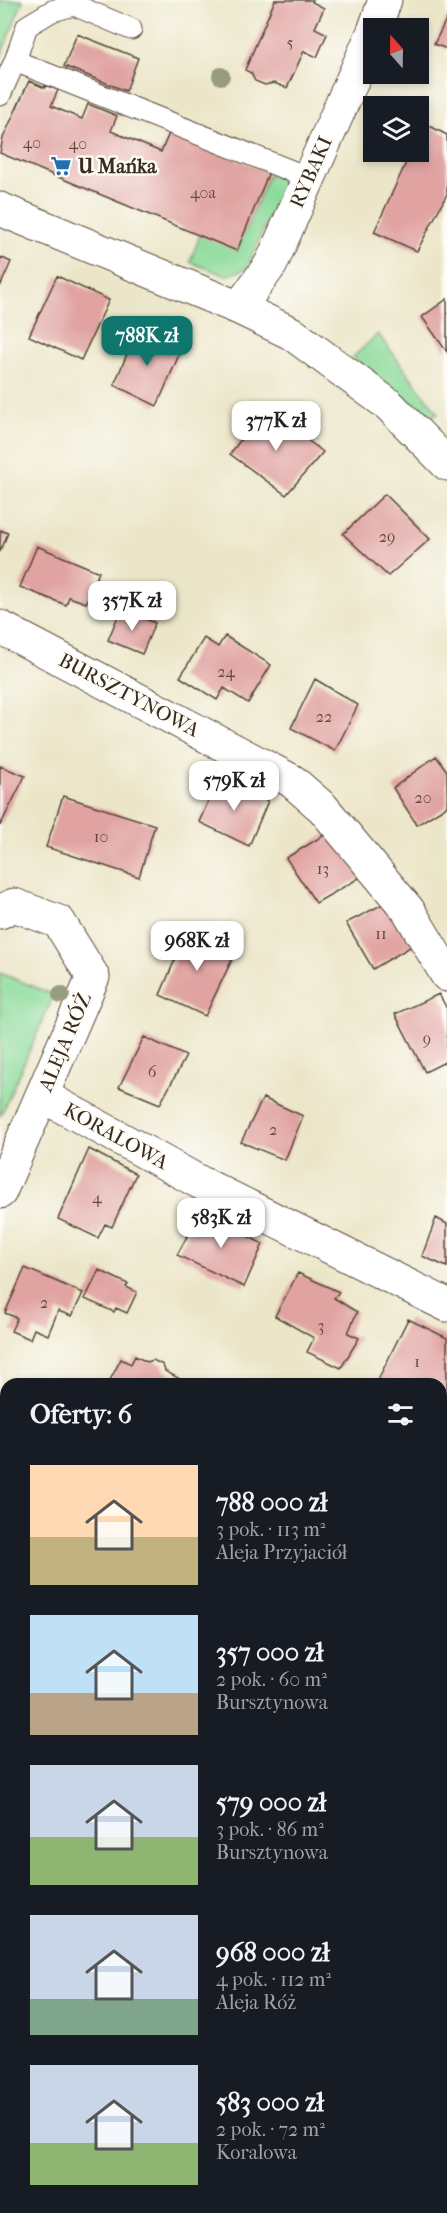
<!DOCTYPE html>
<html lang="pl">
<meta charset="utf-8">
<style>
:root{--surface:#171b24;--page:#242831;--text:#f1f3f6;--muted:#9ea1a6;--accent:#0f766e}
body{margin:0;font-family:"IM FELL French Canon",serif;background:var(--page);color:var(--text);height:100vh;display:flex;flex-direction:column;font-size:22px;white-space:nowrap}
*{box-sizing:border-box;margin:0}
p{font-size:20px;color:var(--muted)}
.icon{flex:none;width:33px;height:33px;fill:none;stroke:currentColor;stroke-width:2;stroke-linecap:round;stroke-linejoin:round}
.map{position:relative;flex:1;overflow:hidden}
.drawer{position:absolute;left:0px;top:1378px;width:447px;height:836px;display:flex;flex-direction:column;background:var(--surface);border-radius:18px 18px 0 0;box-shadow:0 3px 9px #0003}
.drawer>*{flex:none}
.needle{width:39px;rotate:340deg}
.controls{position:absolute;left:363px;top:18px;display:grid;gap:12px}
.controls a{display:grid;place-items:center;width:66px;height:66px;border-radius:0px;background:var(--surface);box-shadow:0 3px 9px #0003;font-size:30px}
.price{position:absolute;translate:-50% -51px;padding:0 14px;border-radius:12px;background:#fff;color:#222;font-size:20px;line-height:39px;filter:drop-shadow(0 2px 3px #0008)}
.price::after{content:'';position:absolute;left:50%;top:36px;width:18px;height:14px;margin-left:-9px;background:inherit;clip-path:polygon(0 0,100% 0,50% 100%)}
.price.selected{background:var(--accent);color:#fff}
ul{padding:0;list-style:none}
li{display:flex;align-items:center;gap:18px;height:150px;padding:0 30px}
li span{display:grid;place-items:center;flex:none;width:168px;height:120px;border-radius:0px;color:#555}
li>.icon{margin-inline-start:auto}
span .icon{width:72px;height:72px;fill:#fffc;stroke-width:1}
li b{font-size:26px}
h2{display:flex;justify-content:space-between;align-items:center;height:72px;padding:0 30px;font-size:26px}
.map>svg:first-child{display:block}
.green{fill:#8ada99;stroke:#62825c;stroke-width:1.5}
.building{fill:#e0a3a1}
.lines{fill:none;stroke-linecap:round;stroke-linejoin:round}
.service-casing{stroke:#564638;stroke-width:23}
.minor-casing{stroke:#564638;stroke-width:35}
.secondary-casing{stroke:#564638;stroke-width:35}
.service{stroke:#fff;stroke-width:21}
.minor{stroke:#fff;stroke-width:33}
.secondary{stroke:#fff;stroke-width:33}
.tree{fill:#989c7f}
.labels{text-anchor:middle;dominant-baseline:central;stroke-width:5;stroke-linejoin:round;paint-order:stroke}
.number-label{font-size:16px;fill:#64483f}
.poi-label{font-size:20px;font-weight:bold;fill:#3b2a1e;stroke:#fdfcf7;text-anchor:start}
.street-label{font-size:20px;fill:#3b2a1e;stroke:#fdfcf7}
</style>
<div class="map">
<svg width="447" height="2213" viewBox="0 0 447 2213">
<rect width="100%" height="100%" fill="#fdfcf7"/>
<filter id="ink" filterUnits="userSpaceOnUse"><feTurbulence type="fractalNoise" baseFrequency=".0167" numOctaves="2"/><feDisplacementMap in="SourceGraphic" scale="12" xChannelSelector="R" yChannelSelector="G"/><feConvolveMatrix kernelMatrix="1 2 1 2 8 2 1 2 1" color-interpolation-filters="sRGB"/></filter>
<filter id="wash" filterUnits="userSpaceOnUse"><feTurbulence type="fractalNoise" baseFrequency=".008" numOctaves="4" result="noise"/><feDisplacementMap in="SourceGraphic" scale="24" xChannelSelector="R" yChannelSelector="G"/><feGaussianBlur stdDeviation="1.35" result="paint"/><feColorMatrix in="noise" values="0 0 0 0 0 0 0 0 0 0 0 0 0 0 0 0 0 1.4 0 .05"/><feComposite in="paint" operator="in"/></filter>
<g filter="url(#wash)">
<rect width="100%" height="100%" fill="#ece6c9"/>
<path class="green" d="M 0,0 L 23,0 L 0,58 Z
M 269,174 L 285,179 L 250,261 L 245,269 L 227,276 L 190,262 L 200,235 L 237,250 Z
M 378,334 L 438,413 L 427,419 L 353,357 Z
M 0,973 L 54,995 L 0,1117 Z
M 0,1839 L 6,1842 L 6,2203 L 0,2200 Z
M 441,2054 L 447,2057 L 447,2213 L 26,2213 L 16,2208 L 441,2208 Z"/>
<g id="blocks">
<path class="building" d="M 275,0 L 313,0 L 312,2 L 324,8 L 315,28 L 327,34 L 317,57 L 304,51 L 287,88 L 274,83 L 265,85 L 255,81 L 251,73 L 245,70 Z
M 447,18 L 447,49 L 434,44 Z
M 77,34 L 138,58 L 126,91 L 64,66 Z
M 29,81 L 45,88 L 45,85 L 58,90 L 51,106 L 82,119 L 88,104 L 105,111 L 117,116 L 111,131 L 161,152 L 170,131 L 269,172 L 237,251 L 0,153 L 3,138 Z
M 424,123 L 447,135 L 447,194 L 417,251 L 374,232 L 411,152 L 418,152 L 418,134 Z
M 0,257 L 11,262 L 0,287 Z
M 57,276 L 109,300 L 81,360 L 29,336 Z
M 447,299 L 447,352 L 422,317 Z
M 138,328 L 181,350 L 157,406 L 114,385 Z
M 265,407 L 323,452 L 286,495 L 230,454 Z
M 385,494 L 430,539 L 388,576 L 343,534 Z
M 0,530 L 8,533 L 0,552 Z
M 37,546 L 99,572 L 86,603 L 69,597 L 66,605 L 20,587 Z
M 121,609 L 155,623 L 142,654 L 108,640 Z
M 225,636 L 271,665 L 248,703 L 224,688 L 217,700 L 180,677 L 204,638 L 218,647 Z
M 315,679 L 358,705 L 335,751 L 291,728 Z
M 436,756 L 447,771 L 447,806 L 417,825 L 393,788 Z
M 0,766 L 25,776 L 0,826 Z
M 219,777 L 268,801 L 249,846 L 199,822 Z
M 63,796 L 155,825 L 139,877 L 46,847 Z
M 329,832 L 361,877 L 316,903 L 286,858 Z
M 391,900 L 417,943 L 373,969 L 346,923 Z
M 188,929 L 236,951 L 205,1016 L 160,995 Z
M 439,994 L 447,1009 L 447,1061 L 425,1072 L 395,1014 Z
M 144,1037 L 186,1056 L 160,1104 L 119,1087 Z
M 263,1098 L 303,1116 L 285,1160 L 241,1142 Z
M 89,1149 L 136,1174 L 112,1227 L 105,1224 L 98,1238 L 58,1219 Z
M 201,1211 L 263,1244 L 244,1287 L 177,1255 Z
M 436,1218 L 447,1224 L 447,1267 L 422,1256 Z
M 25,1268 L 83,1293 L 72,1316 L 58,1311 L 48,1335 L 34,1329 L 30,1339 L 11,1331 L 17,1318 L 5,1313 Z
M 99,1270 L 128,1284 L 126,1287 L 137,1292 L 127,1313 L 116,1308 L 114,1312 L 85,1299 Z
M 298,1273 L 339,1292 L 334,1298 L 357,1312 L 348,1333 L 359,1338 L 341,1368 L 307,1352 L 314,1338 L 275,1316 Z
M 408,1319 L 447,1338 L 447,1445 L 441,1442 L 441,1384 L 376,1384 Z
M 135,1356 L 147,1362 L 153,1360 L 163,1365 L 165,1371 L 180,1379 L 178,1384 L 108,1384 L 121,1359 L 131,1364 Z
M 0,1445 L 6,1448 L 6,1463 L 0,1475 Z
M 6,1521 L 6,1556 L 0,1553 L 0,1533 Z
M 441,1671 L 447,1674 L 447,1705 L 441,1715 Z"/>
</g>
</g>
<g filter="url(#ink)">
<use href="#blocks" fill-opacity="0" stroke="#564638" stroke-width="1.5"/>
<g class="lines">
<g class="service-casing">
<path id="service" d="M 15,61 L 309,178
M 0,95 L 15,61 L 27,26 L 52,11 L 74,5 L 131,29"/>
</g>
<g class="minor-casing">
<path id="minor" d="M 375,28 L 385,0
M 0,209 L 239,308 L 291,333 L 389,405 L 447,464
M 239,308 L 271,264 L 374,31
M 0,627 L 292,781 L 323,808 L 408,910 L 447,975
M 0,912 L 14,905 L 59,922 L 93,977 L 0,1192
M 43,1096 L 201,1183 L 447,1305
M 0,1420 L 6,1423
M 441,1637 L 447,1640"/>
</g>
<g class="secondary-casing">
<path id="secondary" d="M 0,1705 L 6,1708
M 0,1758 L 6,1761
M 441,1916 L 447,1919
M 441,1971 L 447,1973"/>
</g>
<use href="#service" class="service"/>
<use href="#minor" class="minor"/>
<use href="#secondary" class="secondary"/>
</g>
<g class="tree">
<circle cx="221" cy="76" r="9"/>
<circle cx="61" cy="995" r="9"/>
</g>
</g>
<defs>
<g id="supermarket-bare" transform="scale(1.62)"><path d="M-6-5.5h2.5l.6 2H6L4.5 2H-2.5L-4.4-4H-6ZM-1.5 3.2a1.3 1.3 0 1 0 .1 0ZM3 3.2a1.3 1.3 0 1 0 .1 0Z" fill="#1f6fb2" stroke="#fdfcf7" stroke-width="2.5" paint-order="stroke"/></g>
</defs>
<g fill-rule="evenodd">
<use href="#supermarket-bare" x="61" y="166"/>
</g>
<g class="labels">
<g class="number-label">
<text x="290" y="42">5</text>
<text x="32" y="142">40</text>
<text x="78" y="143">40</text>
<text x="203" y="192">40a</text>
<text x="387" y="536">29</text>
<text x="226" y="671">24</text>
<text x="324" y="716">22</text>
<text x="423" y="797">20</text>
<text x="101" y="836">10</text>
<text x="323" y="868">13</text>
<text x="381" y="933">11</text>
<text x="427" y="1038">9</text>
<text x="152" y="1071">6</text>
<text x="273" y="1129">2</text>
<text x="97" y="1197">4</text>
<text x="44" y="1302">2</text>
<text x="321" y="1325">3</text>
<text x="417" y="1361">1</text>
</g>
<g class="poi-label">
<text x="78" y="166">U Mańka</text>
</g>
<g class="street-label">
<text transform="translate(311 172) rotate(-66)">RYBAKI</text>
<text transform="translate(129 695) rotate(28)">BURSZTYNOWA</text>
<text transform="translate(65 1042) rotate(-67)">ALEJA RÓŻ</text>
<text transform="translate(116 1136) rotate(29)">KORALOWA</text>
</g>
</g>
</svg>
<div class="controls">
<a><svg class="needle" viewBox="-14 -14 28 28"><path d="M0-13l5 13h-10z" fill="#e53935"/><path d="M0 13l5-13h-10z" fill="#9ea1a6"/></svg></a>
<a><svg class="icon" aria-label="layers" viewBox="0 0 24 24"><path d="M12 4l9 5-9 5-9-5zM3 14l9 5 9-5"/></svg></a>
</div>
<b class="price selected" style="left:147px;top:367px">788K zł</b>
<b class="price" style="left:276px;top:452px">377K zł</b>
<b class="price" style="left:132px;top:632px">357K zł</b>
<b class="price" style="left:234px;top:812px">579K zł</b>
<b class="price" style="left:197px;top:972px">968K zł</b>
<b class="price" style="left:221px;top:1249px">583K zł</b>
<section class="drawer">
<h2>Oferty: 6<svg class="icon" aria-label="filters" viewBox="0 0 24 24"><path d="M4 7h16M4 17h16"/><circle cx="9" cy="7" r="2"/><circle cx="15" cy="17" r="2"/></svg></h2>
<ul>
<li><span style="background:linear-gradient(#ffd9b3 60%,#c2b280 0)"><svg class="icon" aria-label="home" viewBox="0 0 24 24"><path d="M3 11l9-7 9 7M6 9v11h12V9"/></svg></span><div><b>788 000 zł</b><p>3 pok. · 113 m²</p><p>Aleja Przyjaciół</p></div></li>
<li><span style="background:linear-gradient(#bfe0f5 65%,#b9a48a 0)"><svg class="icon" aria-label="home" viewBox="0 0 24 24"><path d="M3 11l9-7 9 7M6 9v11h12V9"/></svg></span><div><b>357 000 zł</b><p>2 pok. · 60 m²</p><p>Bursztynowa</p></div></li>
<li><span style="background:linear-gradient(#c9d6e8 60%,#8fb573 0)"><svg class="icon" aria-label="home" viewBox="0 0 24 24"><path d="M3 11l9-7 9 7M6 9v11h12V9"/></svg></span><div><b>579 000 zł</b><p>3 pok. · 86 m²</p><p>Bursztynowa</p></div></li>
<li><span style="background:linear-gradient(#c9d6e8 70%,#7fa58c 0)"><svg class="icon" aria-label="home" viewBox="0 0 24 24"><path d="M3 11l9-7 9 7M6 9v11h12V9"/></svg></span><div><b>968 000 zł</b><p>4 pok. · 112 m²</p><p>Aleja Róż</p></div></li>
<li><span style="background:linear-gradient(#c9d6e8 65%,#8fb573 0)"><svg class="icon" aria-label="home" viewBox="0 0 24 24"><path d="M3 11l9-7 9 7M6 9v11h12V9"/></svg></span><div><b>583 000 zł</b><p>2 pok. · 72 m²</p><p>Koralowa</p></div></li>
</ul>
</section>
</div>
